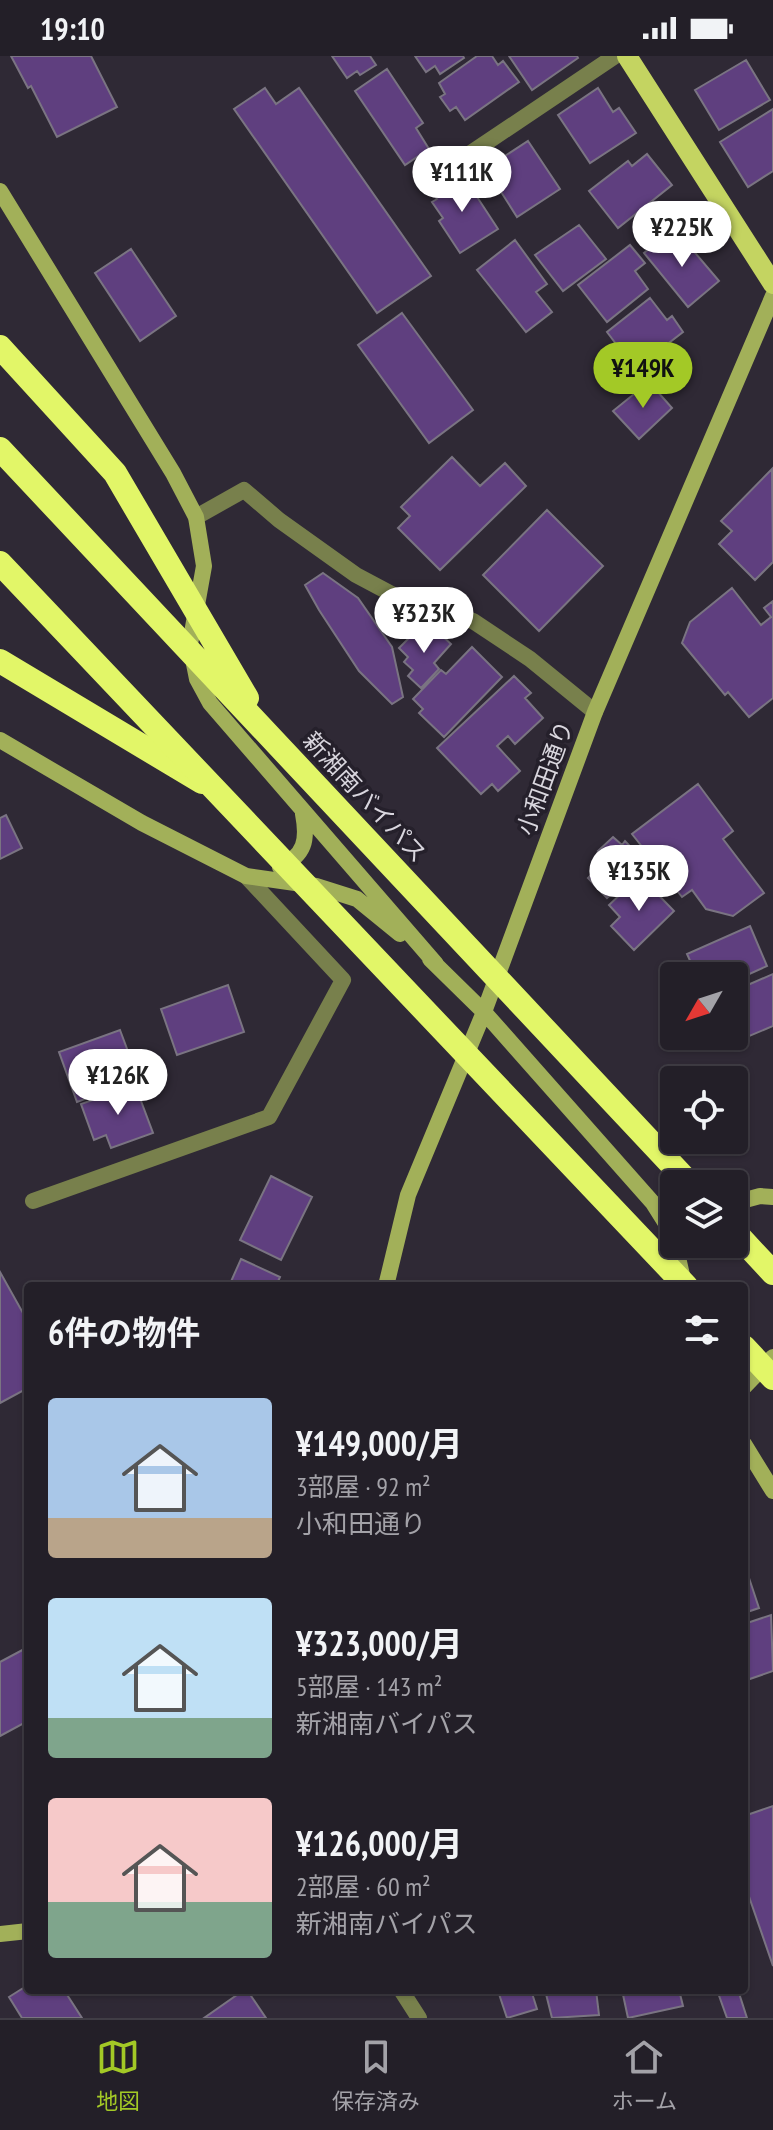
<!DOCTYPE html>
<html lang="ja">
<meta charset="utf-8">
<style>
:root{--surface:#231f28;--page:#2b2730;--text:#f1f3f6;--muted:#a3a2a8;--line:#403d45;--accent:#a3c926}
body{margin:0;font-family:"PT Sans Narrow","Noto Sans JP",sans-serif;background:var(--page);color:var(--text);height:100vh;display:flex;flex-direction:column;font-size:30px;white-space:nowrap}
*{box-sizing:border-box;margin:0}
p{font-size:26px;color:var(--muted)}
.icon{flex:none;width:44px;height:44px;fill:none;stroke:currentColor;stroke-width:2;stroke-linecap:round;stroke-linejoin:round}
.map{position:relative;flex:1;overflow:hidden}
.panel{position:absolute;left:24px;top:1226px;width:724px;height:712px;display:flex;flex-direction:column;background:var(--surface);border-radius:8px;box-shadow:0 2px 6px #0004,0 0 0 2px var(--line)}
.panel>*{flex:none}
.needle{width:52px;rotate:231deg}
.buttons{position:absolute;left:660px;top:906px;display:grid;gap:16px}
.buttons a{display:grid;place-items:center;width:88px;height:88px;border-radius:8px;background:var(--surface);box-shadow:0 2px 6px #0004,0 0 0 2px var(--line);font-size:40px}
.price{position:absolute;translate:-50% -68px;padding:0 18px;border-radius:28px;background:#fff;color:#222;font-size:26px;line-height:52px;filter:drop-shadow(0 2px 4px #0008)}
.price::after{content:'';position:absolute;left:50%;top:48px;width:24px;height:18px;margin-left:-12px;background:inherit;clip-path:polygon(0 0,100% 0,50% 100%)}
.price.on{background:var(--accent);color:#111}
ul{padding:0;list-style:none}
li{display:flex;align-items:center;gap:24px;height:200px;padding:0 24px}
li span{display:grid;place-items:center;flex:none;width:224px;height:160px;border-radius:8px;color:#555}
li>.icon{margin-inline-start:auto}
span .icon{width:96px;height:96px;fill:#fffc;stroke-width:1}
li b{font-size:34px}
h2{display:flex;justify-content:space-between;align-items:center;height:96px;padding:0 24px;font-size:34px}
.status{display:flex;justify-content:space-between;align-items:center;height:56px;padding:0 40px;background:var(--surface);direction:ltr}
.status svg{height:22px;fill:currentColor}
.menu{display:flex;justify-content:space-around;align-items:center;height:112px;border-top:2px solid var(--line);background:var(--surface);font-size:22px;color:var(--muted)}
.menu a{display:grid;justify-items:center;gap:4px}
.menu .on{color:var(--accent)}
.map>svg:first-child{display:block}
.building{fill:#5f3f7f;stroke:#7a7482;stroke-width:2}
.lines{fill:none;stroke-linecap:round;stroke-linejoin:round}
.lane{stroke:#78804c;stroke-width:16}
.street{stroke:#78804c;stroke-width:16}
.secondary{stroke:#a2b059;stroke-width:16}
.primary{stroke:#c4d461;stroke-width:20}
.highway{stroke:#e2f668;stroke-width:24}
.highway-bridge{stroke:#e2f668;stroke-width:24}
.labels{text-anchor:middle;dominant-baseline:central;stroke-width:7;stroke-linejoin:round;paint-order:stroke}
.street-label{font-size:24px;fill:#d9d6de;stroke:#25202b}
</style>
<div class="status"><b>19:10</b><svg viewBox="0 0 49 12"><path d="M0 12V9h3v3zM5 12V6h3v6zM10 12V3h3v9zM15 12V0h3v12zM26 1h20v11H26zM47 4h2v5h-2z"/></svg></div>
<div class="map">
<svg width="773" height="1962" viewBox="0 0 773 1962">
<rect width="100%" height="100%" fill="#2f2935"/>
<path class="building" d="M 11,0 L 91,0 L 117,51 L 57,81 L 31,30 L 28,32 Z
M 332,0 L 370,0 L 376,9 L 360,19 L 357,15 L 347,22 Z
M 415,0 L 463,0 L 464,2 L 440,18 L 435,10 L 426,16 Z
M 477,0 L 492,0 L 498,9 L 503,5 L 519,26 L 465,64 L 456,51 L 450,55 L 440,41 L 445,38 L 439,27 Z
M 509,0 L 577,0 L 578,2 L 532,34 Z
M 746,4 L 770,44 L 719,74 L 695,34 Z
M 387,13 L 423,67 L 416,72 L 429,93 L 405,109 L 355,35 Z
M 265,32 L 276,48 L 299,32 L 431,220 L 377,257 L 234,53 Z
M 598,32 L 613,56 L 619,52 L 636,77 L 590,107 L 558,59 Z
M 773,53 L 773,115 L 748,131 L 720,86 Z
M 528,85 L 560,133 L 517,161 L 496,128 L 504,122 L 494,107 Z
M 647,98 L 672,129 L 618,172 L 589,135 L 628,105 L 632,110 Z
M 453,121 L 458,129 L 466,124 L 498,173 L 460,197 L 439,165 L 443,162 L 432,146 L 437,143 L 431,134 Z
M 579,169 L 606,203 L 563,235 L 535,199 Z
M 670,176 L 687,196 L 691,192 L 719,225 L 688,251 L 644,197 Z
M 515,184 L 547,228 L 536,236 L 552,256 L 526,276 L 477,214 Z
M 630,189 L 645,207 L 635,215 L 648,233 L 607,266 L 578,229 Z
M 131,193 L 176,260 L 140,285 L 95,217 Z
M 650,242 L 667,264 L 672,260 L 683,276 L 635,313 L 607,276 Z
M 402,257 L 473,354 L 429,387 L 358,289 Z
M 649,326 L 672,352 L 639,383 L 613,355 Z
M 452,401 L 480,430 L 505,407 L 526,430 L 440,514 L 398,472 L 410,460 L 401,451 Z
M 772,413 L 773,506 L 755,524 L 719,488 L 732,475 L 721,465 Z
M 547,454 L 603,510 L 539,575 L 483,519 Z
M 323,517 L 358,542 L 392,591 L 403,641 L 392,648 L 359,615 L 319,554 L 305,529 Z
M 732,532 L 761,569 L 771,561 L 764,552 L 773,545 L 773,642 L 749,661 L 728,636 L 725,639 L 682,587 L 690,566 Z
M 420,571 L 429,579 L 433,575 L 438,579 L 439,577 L 451,588 L 434,607 L 439,613 L 421,632 L 408,620 L 413,614 L 404,606 L 408,601 L 399,592 Z
M 472,591 L 502,621 L 444,681 L 419,657 L 423,653 L 413,643 L 441,614 L 446,618 Z
M 514,620 L 531,637 L 525,642 L 543,662 L 515,688 L 508,680 L 497,690 L 520,715 L 498,735 L 492,728 L 481,738 L 437,692 Z
M 698,728 L 733,775 L 723,783 L 764,837 L 733,860 L 706,853 L 692,834 L 682,841 L 632,778 Z
M 6,759 L 22,792 L 0,803 L 0,762 Z
M 613,781 L 622,789 L 625,785 L 645,806 L 607,842 L 588,822 L 597,813 L 592,808 L 602,799 L 598,795 Z
M 640,820 L 674,855 L 634,894 L 611,870 L 620,861 L 609,849 Z
M 750,870 L 767,910 L 734,925 L 734,920 L 697,920 L 687,898 Z
M 773,918 L 773,970 L 735,986 L 732,980 L 734,980 L 734,935 Z
M 228,929 L 244,976 L 177,999 L 161,953 Z
M 120,974 L 136,1017 L 94,1032 L 96,1039 L 77,1046 L 59,996 Z
M 135,1029 L 153,1077 L 111,1092 L 106,1079 L 94,1084 L 81,1048 Z
M 271,1120 L 312,1141 L 281,1204 L 240,1184 Z
M 241,1203 L 280,1221 L 276,1230 L 229,1230 Z
M 0,1216 L 28,1266 L 28,1332 L 0,1347 Z
M 744,1507 L 759,1552 L 744,1557 Z
M 771,1559 L 773,1615 L 744,1625 L 744,1568 Z
M 28,1591 L 28,1665 L 0,1680 L 0,1606 Z
M 773,1750 L 773,1910 L 744,1826 L 744,1760 Z
M 28,1929 L 28,1934 L 64,1934 L 82,1962 L 22,1962 L 9,1941 Z
M 244,1934 L 247,1934 L 266,1962 L 204,1962 Z
M 512,1934 L 531,1934 L 537,1953 L 507,1962 L 499,1938 Z
M 545,1934 L 596,1934 L 599,1959 L 552,1962 Z
M 622,1934 L 679,1934 L 683,1950 L 628,1962 Z
M 717,1934 L 738,1934 L 747,1962 L 727,1962 Z"/>
<g class="lines">
<path class="lane" d="M 462,103 L 615,0
M 196,461 L 244,434 L 279,464 L 356,519 L 403,544 L 473,565 L 530,603 L 595,656
M 33,1145 L 269,1061 L 343,924 L 246,820"/>
<path class="street" d="M 401,1934 L 419,1962"/>
<path class="secondary" d="M 0,135 L 173,417 L 196,461 L 204,510 L 190,588 L 197,623 L 210,647 L 436,908
M 0,684 L 142,767 L 246,820 L 316,830 L 357,843 L 400,878
M 280,811 C 305,799 308,784 303,758
M 430,903 L 484,956 L 653,1147 L 670,1174 L 674,1185
M 734,1147 L 760,1140 L 773,1141
M 675,1188 L 684,1228
M 386,1230 L 408,1139 L 484,956 L 595,656 L 773,240
M 744,1331 L 773,1301
M 744,1388 L 773,1435
M 0,1878 L 28,1875"/>
<path class="primary" d="M 627,0 L 773,228"/>
<path class="highway" d="M 0,605 L 202,726
M 734,1175 L 773,1217"/>
<path class="highway-bridge" d="M 0,291 L 115,417 L 247,642
M 0,393 L 690,1128
M 0,507 L 686,1230
M 744,1291 L 773,1322"/>
</g>
<g class="labels">
<g class="street-label">
<text transform="translate(545 722) rotate(-70)">小和田通り</text>
<text transform="translate(365 741) rotate(47)">新湘南バイパス</text>
</g>
</g>
</svg>
<div class="buttons">
<a><svg class="needle" viewBox="-14 -14 28 28"><path d="M0-13l5 13h-10z" fill="#e53935"/><path d="M0 13l5-13h-10z" fill="#a3a2a8"/></svg></a>
<a><svg class="icon" aria-label="locate" viewBox="0 0 24 24"><circle cx="12" cy="12" r="6"/><path d="M12 2v4M12 18v4M2 12h4M18 12h4"/></svg></a>
<a><svg class="icon" aria-label="layers" viewBox="0 0 24 24"><path d="M12 4l9 5-9 5-9-5zM3 14l9 5 9-5"/></svg></a>
</div>
<b class="price" style="left:462px;top:158px">¥111K</b>
<b class="price" style="left:682px;top:213px">¥225K</b>
<b class="price on" style="left:643px;top:354px">¥149K</b>
<b class="price" style="left:424px;top:599px">¥323K</b>
<b class="price" style="left:639px;top:857px">¥135K</b>
<b class="price" style="left:118px;top:1061px">¥126K</b>
<section class="panel">
<h2>6件の物件<svg class="icon" aria-label="filters" viewBox="0 0 24 24"><path d="M4 7h16M4 17h16"/><circle cx="9" cy="7" r="2"/><circle cx="15" cy="17" r="2"/></svg></h2>
<ul>
<li><span style="background:linear-gradient(#a9c7e8 75%,#b9a48a 0)"><svg class="icon" aria-label="home" viewBox="0 0 24 24"><path d="M3 11l9-7 9 7M6 9v11h12V9"/></svg></span><div><b>¥149,000/月</b><p>3部屋 · 92 m²</p><p>小和田通り</p></div></li>
<li><span style="background:linear-gradient(#bfe0f5 75%,#7fa58c 0)"><svg class="icon" aria-label="home" viewBox="0 0 24 24"><path d="M3 11l9-7 9 7M6 9v11h12V9"/></svg></span><div><b>¥323,000/月</b><p>5部屋 · 143 m²</p><p>新湘南バイパス</p></div></li>
<li><span style="background:linear-gradient(#f6c9c9 65%,#7fa58c 0)"><svg class="icon" aria-label="home" viewBox="0 0 24 24"><path d="M3 11l9-7 9 7M6 9v11h12V9"/></svg></span><div><b>¥126,000/月</b><p>2部屋 · 60 m²</p><p>新湘南バイパス</p></div></li>
</ul>
</section>
</div>
<nav class="menu">
<a class="on"><svg class="icon" aria-label="map" viewBox="0 0 24 24"><path d="M3 6l6-2 6 2 6-2v14l-6 2-6-2-6 2zM9 4v14M15 6v14"/></svg>地図</a>
<a><svg class="icon" aria-label="saved" viewBox="0 0 24 24"><path d="M7 4h10v16l-5-4-5 4z"/></svg>保存済み</a>
<a><svg class="icon" aria-label="home" viewBox="0 0 24 24"><path d="M3 11l9-7 9 7M6 9v11h12V9"/></svg>ホーム</a>
</nav>
